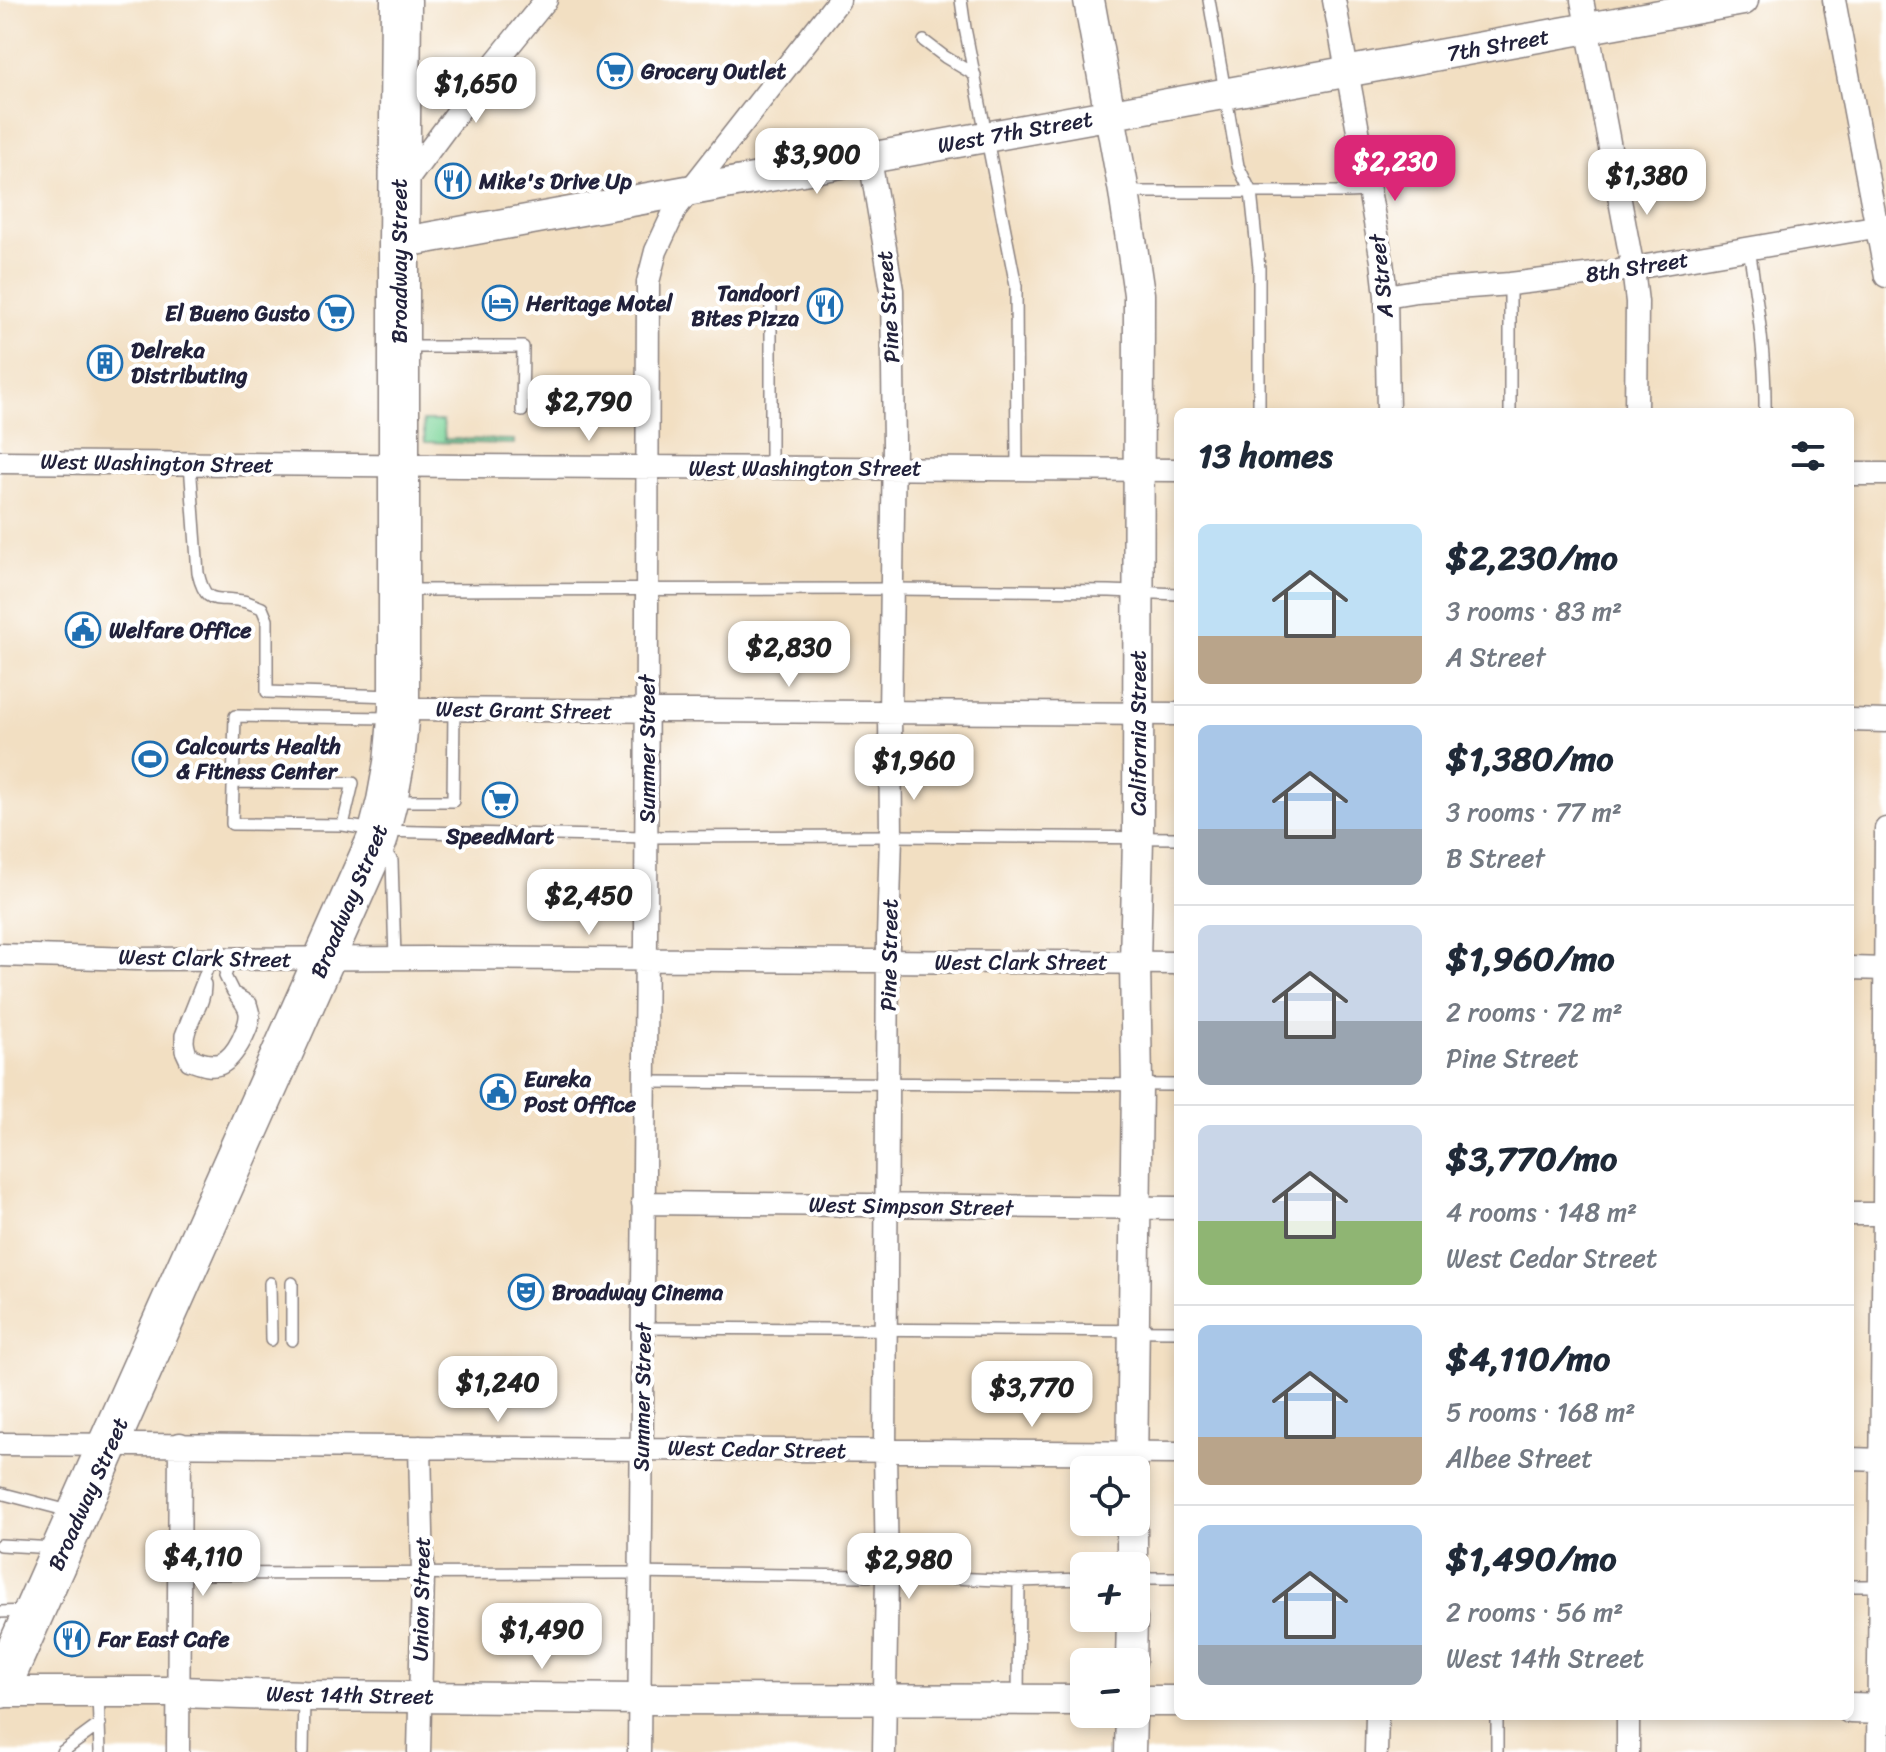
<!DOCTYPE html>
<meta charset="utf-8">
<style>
:root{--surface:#fff;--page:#f2f2f3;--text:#1f2937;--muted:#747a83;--line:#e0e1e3;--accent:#db2777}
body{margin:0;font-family:Sriracha,sans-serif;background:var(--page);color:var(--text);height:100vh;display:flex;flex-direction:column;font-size:30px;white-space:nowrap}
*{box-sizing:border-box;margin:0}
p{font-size:26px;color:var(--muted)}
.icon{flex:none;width:44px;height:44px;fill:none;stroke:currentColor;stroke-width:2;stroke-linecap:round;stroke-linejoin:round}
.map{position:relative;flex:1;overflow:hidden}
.panel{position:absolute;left:1174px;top:408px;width:680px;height:1312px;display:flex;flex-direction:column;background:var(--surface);border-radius:12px;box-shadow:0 4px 12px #0003}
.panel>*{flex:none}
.tools{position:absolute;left:1070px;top:1456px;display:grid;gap:16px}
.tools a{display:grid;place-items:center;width:80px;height:80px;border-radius:12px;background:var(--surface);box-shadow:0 4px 12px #0003;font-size:40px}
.price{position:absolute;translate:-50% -68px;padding:0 18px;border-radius:16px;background:#fff;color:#222;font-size:26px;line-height:52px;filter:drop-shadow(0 2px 4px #0008)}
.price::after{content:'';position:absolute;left:50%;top:48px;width:24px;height:18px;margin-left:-12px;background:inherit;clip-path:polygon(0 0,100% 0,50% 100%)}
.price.current{background:var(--accent);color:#fff}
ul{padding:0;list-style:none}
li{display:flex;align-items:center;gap:24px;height:200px;padding:0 24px}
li+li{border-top:2px solid var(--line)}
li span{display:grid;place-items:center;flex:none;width:224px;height:160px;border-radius:12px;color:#555}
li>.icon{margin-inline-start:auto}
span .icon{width:96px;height:96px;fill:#fffc;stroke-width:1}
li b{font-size:34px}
h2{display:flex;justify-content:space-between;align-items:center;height:96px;padding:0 24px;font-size:34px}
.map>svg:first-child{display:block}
.grass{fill:url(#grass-tufts);stroke:#507c6a;stroke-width:2}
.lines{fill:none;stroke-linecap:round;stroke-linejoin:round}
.lane-casing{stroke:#8a807e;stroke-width:14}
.street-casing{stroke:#8a807e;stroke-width:25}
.secondary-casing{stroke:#8a807e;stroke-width:33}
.highway-casing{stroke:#8a807e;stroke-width:43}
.lane{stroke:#fff;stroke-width:11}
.street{stroke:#fff;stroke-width:22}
.secondary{stroke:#fff;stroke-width:30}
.highway{stroke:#fff;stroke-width:40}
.labels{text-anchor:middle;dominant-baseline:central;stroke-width:8;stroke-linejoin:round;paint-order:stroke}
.street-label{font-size:22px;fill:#22223b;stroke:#fff}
.poi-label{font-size:22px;font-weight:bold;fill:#22223b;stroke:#fff;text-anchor:start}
</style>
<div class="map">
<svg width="1886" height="1752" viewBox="0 0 1886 1752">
<defs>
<pattern id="grass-tufts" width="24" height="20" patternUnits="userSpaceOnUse" patternTransform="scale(2)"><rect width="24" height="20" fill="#7dd59a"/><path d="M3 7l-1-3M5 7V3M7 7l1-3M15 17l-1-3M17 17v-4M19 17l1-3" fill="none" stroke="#6cb786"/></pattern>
</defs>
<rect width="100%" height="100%" fill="#fff"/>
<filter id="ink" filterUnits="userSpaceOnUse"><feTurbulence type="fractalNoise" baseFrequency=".0125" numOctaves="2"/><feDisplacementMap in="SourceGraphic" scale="16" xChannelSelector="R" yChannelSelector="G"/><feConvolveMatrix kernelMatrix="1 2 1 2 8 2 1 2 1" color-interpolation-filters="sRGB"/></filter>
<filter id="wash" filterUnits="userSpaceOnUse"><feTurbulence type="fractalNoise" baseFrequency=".006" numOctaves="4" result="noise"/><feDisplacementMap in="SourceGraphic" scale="32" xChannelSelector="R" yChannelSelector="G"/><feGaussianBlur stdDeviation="1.8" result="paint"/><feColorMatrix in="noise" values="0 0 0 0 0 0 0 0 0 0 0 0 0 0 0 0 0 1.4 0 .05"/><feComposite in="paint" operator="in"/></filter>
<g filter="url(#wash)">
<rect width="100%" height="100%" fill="#f2dfc2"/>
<path class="grass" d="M 423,421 L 443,421 L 445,439 L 514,440 L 514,444 L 425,442 Z"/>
</g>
<g filter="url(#ink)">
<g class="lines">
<g class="lane-casing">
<path id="lane" d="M 961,0 L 965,28 L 1016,286 L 1017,469
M 1209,0 L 1238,166 L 1251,192 L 1259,268 L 1259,412
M 924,41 L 945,57 L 975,75
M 1126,192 L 1347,192 L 1369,191
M 1749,248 C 1757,302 1766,357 1765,412
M 771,302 L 771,467
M 408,347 L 523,347 L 522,411
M 1510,412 L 1510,284
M 190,464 L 198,573 C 206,607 215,596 242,601 C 249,602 256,606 262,608 L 267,620 L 267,692 L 394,696
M 407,590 L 892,589 L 1110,591 L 1178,594
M 392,718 L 235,716 L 232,824 L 343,825 L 380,831 L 646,837 L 891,836 L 1178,838
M 234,782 L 353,783 L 343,825
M 392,801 L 453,801 L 454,709
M 384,850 L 392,861 L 395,958
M 211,959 L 181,1035 L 181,1051 L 187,1064 C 197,1067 209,1073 220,1069 C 235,1064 254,1031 254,1015 C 254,1013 251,1004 251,1003 L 233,992 L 225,976 L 231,959
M 205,984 C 206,1006 188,1022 188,1041 C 188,1046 190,1050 191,1054 C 215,1065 226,1062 238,1038 C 241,1030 246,1022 245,1013 C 244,1007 239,1001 235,996
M 644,1082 L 1178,1085
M 270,1283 L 271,1340
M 292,1283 L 292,1340
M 642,1328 L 1178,1331
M 0,1493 L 73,1512
M 0,1545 L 55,1548
M 180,1574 L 624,1573 L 866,1576 L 887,1575 L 1019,1581 L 1084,1579
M 1136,1578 L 1178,1578
M 1850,1586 L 1879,1586
M 0,1612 L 27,1611
M 98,1693 L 100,1752
M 1018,1699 L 1019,1581
M 62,1752 L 100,1724
M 303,1752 L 304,1697
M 1497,1752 L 1497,1716"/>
</g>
<g class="street-casing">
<path id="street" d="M 1334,0 L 1382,261 L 1386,296 L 1388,412
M 1582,0 L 1633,269 L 1637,302 L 1636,412
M 1834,0 L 1886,276
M 870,159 L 892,290 L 894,445 L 890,712 L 891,836 L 888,938 L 885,1450 L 887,1575 L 884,1752
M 402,187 L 486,74 L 546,0
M 1386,296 L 1416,291 L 1510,284 L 1611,272 L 1886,225
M 0,462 L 463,466 L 1178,470
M 1850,474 L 1886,474
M 399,709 L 1178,714
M 1850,720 L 1886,721
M 0,955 L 135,959 L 433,958 L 1178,963
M 1850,968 L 1885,969
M 643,1203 L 1178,1208
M 1850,1214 L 1884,1214
M 0,1444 L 1178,1453
M 1850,1459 L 1881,1460
M 1628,1716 L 1628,1752
M 178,1752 L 180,1444
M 419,1752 L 423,1574 L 420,1447
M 639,1752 L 646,939 L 648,282 L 656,251 L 676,208 L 839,0
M 1376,1752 L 1377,1716
M 1878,1752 L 1884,1214 L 1886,829"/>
</g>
<g class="secondary-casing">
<path id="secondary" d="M 1089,0 L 1124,192 L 1139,294 L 1138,838 L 1135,962 L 1137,1085 L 1132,1470
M 399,243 L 1743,0
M 1132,1522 L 1132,1566
M 1131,1662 L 1132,1618
M 0,1692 L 179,1692 L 304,1696 L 640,1699 L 1084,1700
M 1136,1701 L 1178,1701
M 1850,1708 L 1886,1709
M 1130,1752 L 1131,1714"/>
</g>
<g class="highway-casing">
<path id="highway" d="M 0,1688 L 377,840 L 387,801 L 394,763 L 399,709 L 399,243 L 401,0"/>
</g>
<use href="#lane" class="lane"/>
<use href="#street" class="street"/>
<use href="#secondary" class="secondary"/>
<use href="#highway" class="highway"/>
</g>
</g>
<defs>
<g id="supermarket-ring" transform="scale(1.8)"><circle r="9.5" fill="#fff" stroke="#1f6fb2" stroke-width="1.5"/><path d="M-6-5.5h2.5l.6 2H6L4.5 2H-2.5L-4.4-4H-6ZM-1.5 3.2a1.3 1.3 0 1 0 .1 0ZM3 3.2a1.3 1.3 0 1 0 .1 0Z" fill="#1f6fb2"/></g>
<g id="restaurant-ring" transform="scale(1.8)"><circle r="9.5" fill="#fff" stroke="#1f6fb2" stroke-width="1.5"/><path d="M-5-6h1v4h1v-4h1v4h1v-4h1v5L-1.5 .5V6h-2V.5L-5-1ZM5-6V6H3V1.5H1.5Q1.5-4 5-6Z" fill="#1f6fb2"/></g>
<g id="hotel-ring" transform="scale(1.8)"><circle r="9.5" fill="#fff" stroke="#1f6fb2" stroke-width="1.5"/><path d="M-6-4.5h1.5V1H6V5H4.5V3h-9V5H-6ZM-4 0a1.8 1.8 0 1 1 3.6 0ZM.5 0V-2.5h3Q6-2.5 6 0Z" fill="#1f6fb2"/></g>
<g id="building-ring" transform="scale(1.8)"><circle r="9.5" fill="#fff" stroke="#1f6fb2" stroke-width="1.5"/><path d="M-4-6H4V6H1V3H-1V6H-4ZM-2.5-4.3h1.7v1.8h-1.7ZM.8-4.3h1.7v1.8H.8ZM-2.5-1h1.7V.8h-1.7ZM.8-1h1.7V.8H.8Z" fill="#1f6fb2"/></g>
<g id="civic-ring" transform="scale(1.8)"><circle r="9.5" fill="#fff" stroke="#1f6fb2" stroke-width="1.5"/><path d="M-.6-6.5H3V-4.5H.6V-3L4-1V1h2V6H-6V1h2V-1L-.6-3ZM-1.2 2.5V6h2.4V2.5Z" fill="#1f6fb2"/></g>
<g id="stadium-ring" transform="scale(1.8)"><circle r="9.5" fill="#fff" stroke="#1f6fb2" stroke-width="1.5"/><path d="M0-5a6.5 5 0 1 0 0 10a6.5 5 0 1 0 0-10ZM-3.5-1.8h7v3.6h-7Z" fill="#1f6fb2"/></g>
<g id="theatre-ring" transform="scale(1.8)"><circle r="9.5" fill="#fff" stroke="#1f6fb2" stroke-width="1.5"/><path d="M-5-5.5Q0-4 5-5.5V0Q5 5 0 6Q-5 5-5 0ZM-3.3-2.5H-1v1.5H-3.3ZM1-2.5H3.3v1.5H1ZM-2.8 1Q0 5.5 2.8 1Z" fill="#1f6fb2"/></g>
</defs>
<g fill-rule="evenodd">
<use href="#supermarket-ring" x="615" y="71"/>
<use href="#restaurant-ring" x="453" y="181"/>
<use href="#hotel-ring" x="500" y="303"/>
<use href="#restaurant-ring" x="825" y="306"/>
<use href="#supermarket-ring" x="336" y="313"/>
<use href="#building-ring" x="105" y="363"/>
<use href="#civic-ring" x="83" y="630"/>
<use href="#stadium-ring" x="150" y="759"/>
<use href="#supermarket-ring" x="500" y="800"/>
<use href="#civic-ring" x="498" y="1092"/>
<use href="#theatre-ring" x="526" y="1292"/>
<use href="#restaurant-ring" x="72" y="1639"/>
</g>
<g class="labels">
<g class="street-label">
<text transform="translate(1498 45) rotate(-10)">7th Street</text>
<text transform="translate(1015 132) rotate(-10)">West 7th Street</text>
<text transform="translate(399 261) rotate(-90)">Broadway Street</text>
<text transform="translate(1637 267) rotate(-9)">8th Street</text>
<text transform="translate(1381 276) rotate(-96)">A Street</text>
<text transform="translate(888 307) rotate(-94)">Pine Street</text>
<text transform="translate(157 463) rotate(1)">West Washington Street</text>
<text x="805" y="468">West Washington Street</text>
<text transform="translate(524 710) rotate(1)">West Grant Street</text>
<text transform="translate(1138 733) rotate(-90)">California Street</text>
<text transform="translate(647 749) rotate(-90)">Summer Street</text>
<text transform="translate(349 901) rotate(-67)">Broadway Street</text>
<text transform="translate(889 955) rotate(-89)">Pine Street</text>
<text transform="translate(205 958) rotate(1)">West Clark Street</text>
<text x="1021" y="962">West Clark Street</text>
<text transform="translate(911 1206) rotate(1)">West Simpson Street</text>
<text transform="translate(642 1397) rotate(-89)">Summer Street</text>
<text transform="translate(757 1449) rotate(1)">West Cedar Street</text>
<text transform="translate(88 1494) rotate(-66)">Broadway Street</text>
<text transform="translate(421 1599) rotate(-89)">Union Street</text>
<text transform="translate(350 1695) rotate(1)">West 14th Street</text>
</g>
<g class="poi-label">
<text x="641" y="71">Grocery Outlet</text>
<text x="479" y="181">Mike's Drive Up</text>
<text x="799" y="293" text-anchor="end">Tandoori<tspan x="799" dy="25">Bites Pizza</tspan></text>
<text x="526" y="303">Heritage Motel</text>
<text x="310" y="313" text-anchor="end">El Bueno Gusto</text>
<text x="131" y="350">Delreka<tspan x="131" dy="25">Distributing</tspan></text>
<text x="109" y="630">Welfare Office</text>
<text x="176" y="746">Calcourts Health<tspan x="176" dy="25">&amp; Fitness Center</tspan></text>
<text x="500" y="836" text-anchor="middle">SpeedMart</text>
<text x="524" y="1079">Eureka<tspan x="524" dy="25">Post Office</tspan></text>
<text x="552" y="1292">Broadway Cinema</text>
<text x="98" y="1639">Far East Cafe</text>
</g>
</g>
</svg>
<div class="tools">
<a><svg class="icon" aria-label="locate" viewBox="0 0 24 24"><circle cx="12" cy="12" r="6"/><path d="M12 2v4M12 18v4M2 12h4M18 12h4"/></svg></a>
<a>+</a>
<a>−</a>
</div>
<b class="price" style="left:476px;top:125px">$1,650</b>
<b class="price" style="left:817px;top:196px">$3,900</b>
<b class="price current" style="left:1395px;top:203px">$2,230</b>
<b class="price" style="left:1647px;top:217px">$1,380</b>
<b class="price" style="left:589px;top:443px">$2,790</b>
<b class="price" style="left:789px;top:689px">$2,830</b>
<b class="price" style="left:914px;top:802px">$1,960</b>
<b class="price" style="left:589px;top:937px">$2,450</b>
<b class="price" style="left:498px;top:1424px">$1,240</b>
<b class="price" style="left:1032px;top:1429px">$3,770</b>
<b class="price" style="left:203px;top:1598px">$4,110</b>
<b class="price" style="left:909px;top:1601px">$2,980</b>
<b class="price" style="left:542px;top:1671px">$1,490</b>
<section class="panel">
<h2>13 homes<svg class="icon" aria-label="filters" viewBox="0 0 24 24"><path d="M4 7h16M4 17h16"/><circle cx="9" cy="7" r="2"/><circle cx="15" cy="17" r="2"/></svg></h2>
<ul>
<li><span style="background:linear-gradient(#bfe0f5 70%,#b9a48a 0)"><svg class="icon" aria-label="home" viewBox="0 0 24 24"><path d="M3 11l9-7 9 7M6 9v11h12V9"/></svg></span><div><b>$2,230/mo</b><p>3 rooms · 83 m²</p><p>A Street</p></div></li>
<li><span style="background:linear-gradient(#a9c7e8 65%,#9aa5b1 0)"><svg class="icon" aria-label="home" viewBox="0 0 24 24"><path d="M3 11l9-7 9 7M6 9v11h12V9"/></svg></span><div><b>$1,380/mo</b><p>3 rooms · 77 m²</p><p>B Street</p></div></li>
<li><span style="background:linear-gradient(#c9d6e8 60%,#9aa5b1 0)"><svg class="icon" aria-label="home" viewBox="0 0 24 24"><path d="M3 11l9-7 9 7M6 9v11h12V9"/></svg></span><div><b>$1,960/mo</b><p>2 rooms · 72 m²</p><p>Pine Street</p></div></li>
<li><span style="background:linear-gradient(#c9d6e8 60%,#8fb573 0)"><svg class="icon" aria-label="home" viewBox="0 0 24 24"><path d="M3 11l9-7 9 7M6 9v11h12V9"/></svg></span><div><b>$3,770/mo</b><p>4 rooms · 148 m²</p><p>West Cedar Street</p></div></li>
<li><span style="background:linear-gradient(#a9c7e8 70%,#b9a48a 0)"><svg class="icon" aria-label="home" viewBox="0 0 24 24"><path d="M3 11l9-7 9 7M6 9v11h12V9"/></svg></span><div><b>$4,110/mo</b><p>5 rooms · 168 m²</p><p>Albee Street</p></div></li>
<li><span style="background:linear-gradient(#a9c7e8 75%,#9aa5b1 0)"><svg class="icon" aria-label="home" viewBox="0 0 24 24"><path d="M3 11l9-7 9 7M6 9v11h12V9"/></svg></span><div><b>$1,490/mo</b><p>2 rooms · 56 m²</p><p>West 14th Street</p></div></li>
</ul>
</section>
</div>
